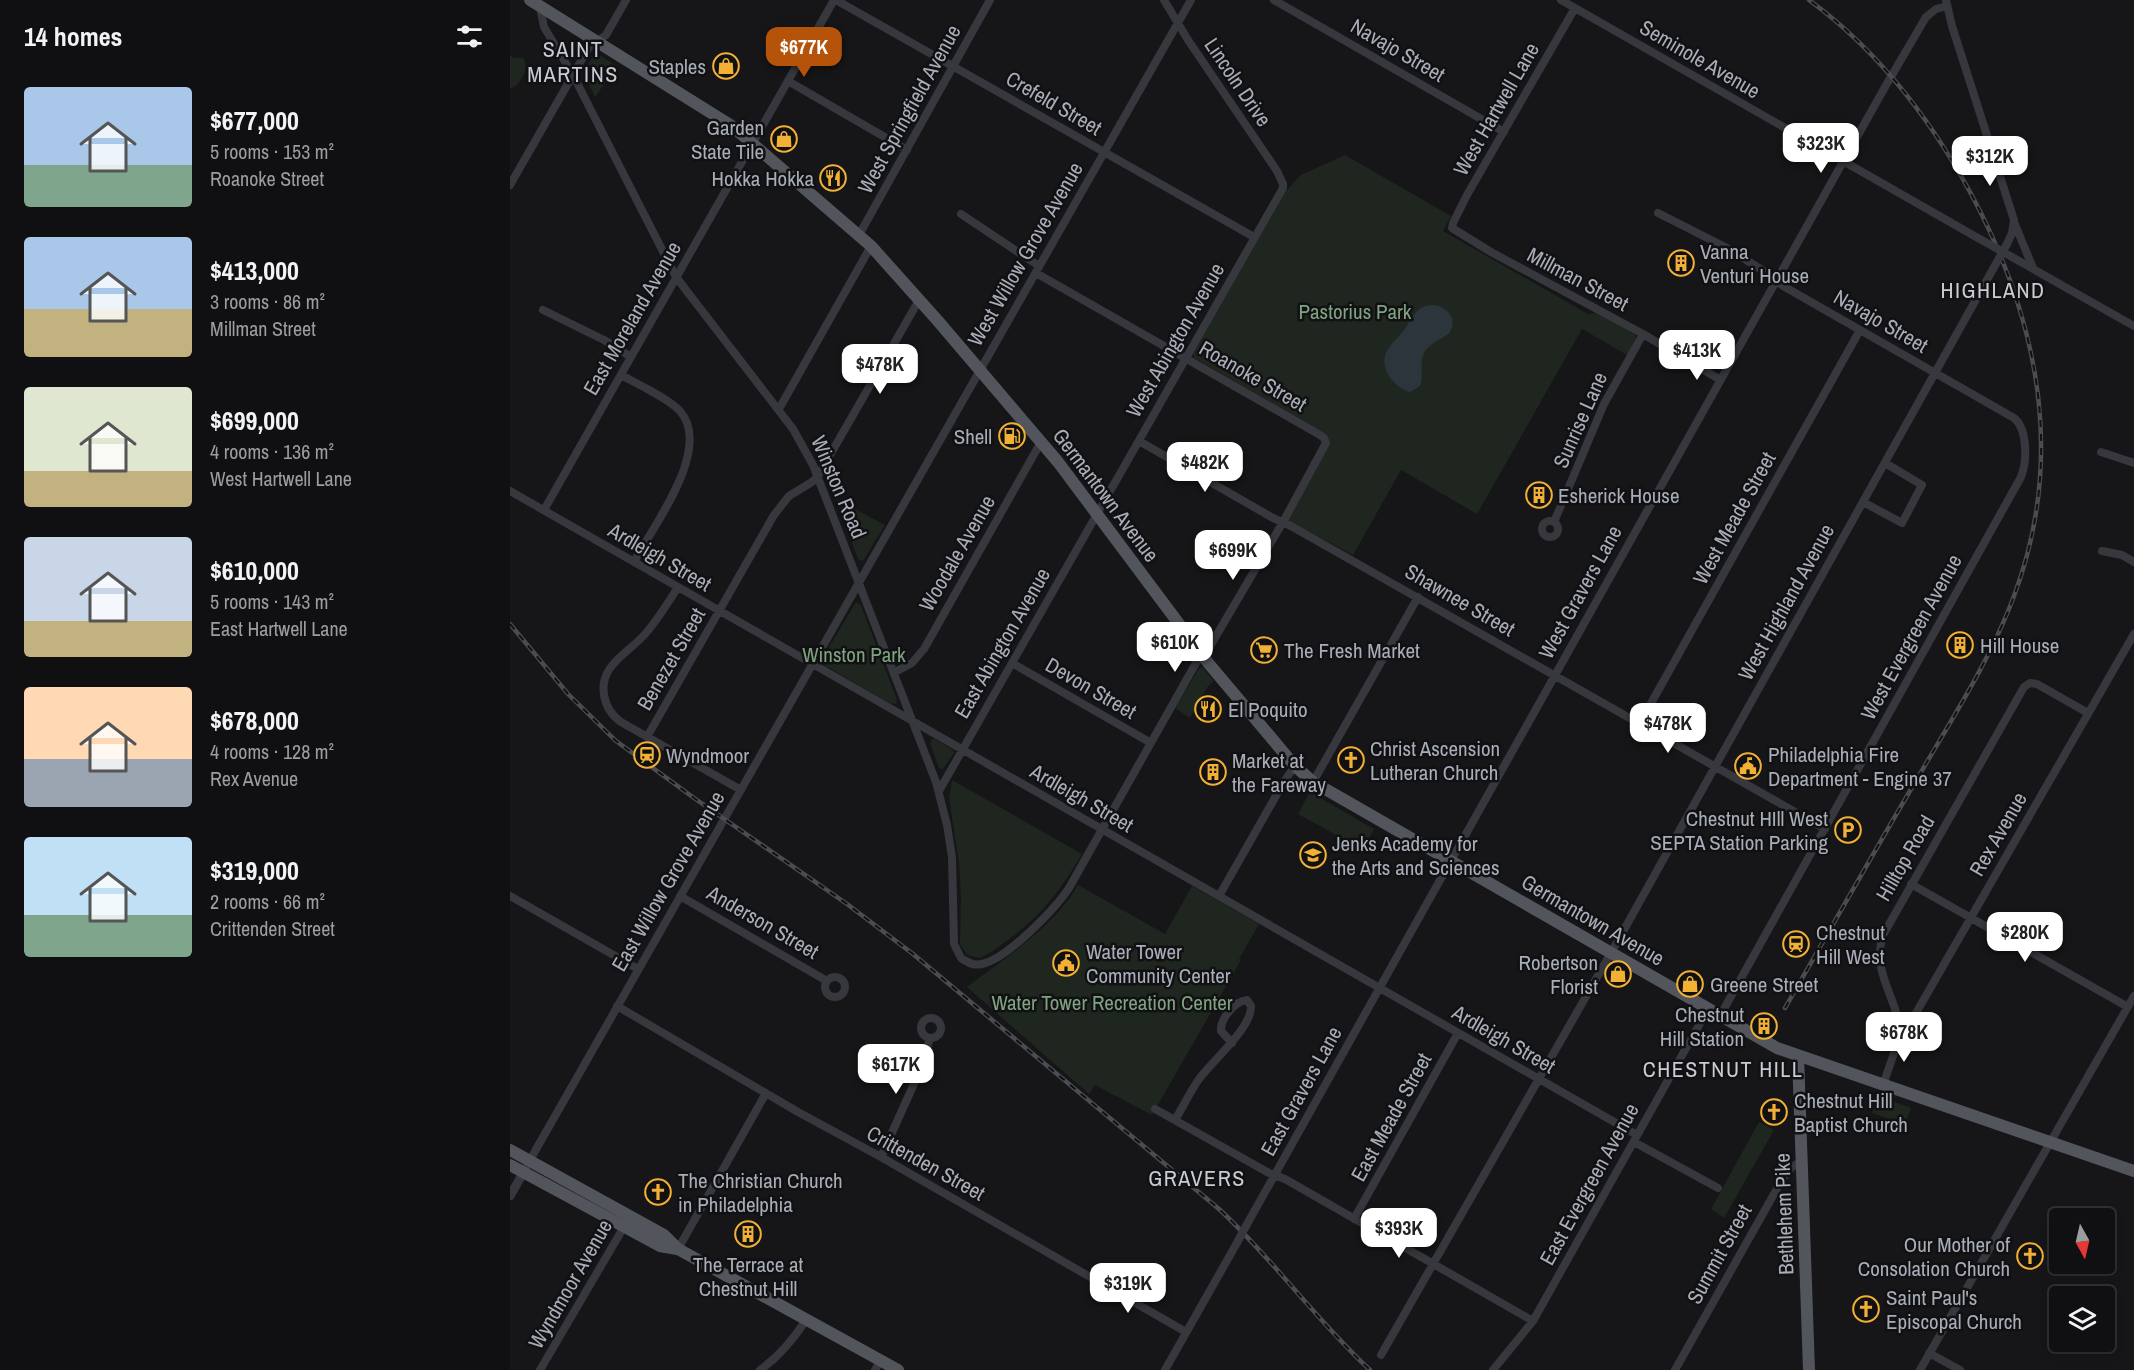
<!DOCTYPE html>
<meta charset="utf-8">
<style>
:root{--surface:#101012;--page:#19191b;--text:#f1f3f6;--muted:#9c9d9f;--line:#303032;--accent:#b45309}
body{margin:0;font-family:"Archivo Narrow",sans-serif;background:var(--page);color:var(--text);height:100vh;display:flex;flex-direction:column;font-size:22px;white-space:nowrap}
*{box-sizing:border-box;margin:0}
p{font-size:20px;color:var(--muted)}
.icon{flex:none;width:33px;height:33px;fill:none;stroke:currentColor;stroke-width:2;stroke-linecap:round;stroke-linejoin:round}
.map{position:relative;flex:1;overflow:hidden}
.side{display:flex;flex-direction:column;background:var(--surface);width:510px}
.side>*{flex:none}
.needle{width:39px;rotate:172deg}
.buttons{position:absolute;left:1539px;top:1208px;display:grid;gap:12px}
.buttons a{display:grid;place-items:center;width:66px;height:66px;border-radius:6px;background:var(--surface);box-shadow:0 3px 9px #0003,0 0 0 2px var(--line);font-size:30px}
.price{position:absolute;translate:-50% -51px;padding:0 14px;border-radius:12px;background:#fff;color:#222;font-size:20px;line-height:39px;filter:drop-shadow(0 2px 3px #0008)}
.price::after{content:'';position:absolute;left:50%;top:36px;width:18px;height:14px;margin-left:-9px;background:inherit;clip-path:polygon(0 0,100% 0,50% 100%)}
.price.current{background:var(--accent);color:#fff}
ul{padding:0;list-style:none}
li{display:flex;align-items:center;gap:18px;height:150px;padding:0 24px}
li span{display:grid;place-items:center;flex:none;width:168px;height:120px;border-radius:6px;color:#555}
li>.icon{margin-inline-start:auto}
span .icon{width:72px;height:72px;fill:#fffc;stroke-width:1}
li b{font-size:26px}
h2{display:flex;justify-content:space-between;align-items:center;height:72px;padding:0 24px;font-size:26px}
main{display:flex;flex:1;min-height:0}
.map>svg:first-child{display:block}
.green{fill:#1e261f}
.water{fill:#2c353c}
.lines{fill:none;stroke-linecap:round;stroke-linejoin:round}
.minor{stroke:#37383d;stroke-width:8}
.tertiary{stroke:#37383d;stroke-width:9}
.primary{stroke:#53555c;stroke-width:12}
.rail-casing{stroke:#4a4c52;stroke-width:4.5}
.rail{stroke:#111113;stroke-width:2;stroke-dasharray:7;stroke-linecap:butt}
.minor-bridge{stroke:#37383d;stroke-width:8}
.labels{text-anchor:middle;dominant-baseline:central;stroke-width:5;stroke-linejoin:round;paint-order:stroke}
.street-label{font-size:21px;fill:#a8adb8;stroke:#111113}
.poi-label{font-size:21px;fill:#a8adb8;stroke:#111113;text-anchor:start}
.park-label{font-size:21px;fill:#7fa381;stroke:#111113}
.neighbourhood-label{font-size:22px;letter-spacing:1.5px;fill:#c9ccd4;stroke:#111113}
</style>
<main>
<section class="side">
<h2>14 homes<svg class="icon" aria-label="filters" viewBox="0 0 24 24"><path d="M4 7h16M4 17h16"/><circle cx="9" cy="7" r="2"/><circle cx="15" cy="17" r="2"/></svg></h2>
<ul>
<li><span style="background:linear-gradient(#a9c7e8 65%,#7fa58c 0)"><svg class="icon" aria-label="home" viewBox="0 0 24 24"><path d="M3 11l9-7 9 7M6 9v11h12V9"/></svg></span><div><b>$677,000</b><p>5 rooms · 153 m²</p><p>Roanoke Street</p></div></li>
<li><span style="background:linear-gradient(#a9c7e8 60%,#c2b280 0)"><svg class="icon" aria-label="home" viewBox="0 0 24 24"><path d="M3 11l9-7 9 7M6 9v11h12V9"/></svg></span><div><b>$413,000</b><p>3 rooms · 86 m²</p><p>Millman Street</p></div></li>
<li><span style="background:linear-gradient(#dfe7d0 70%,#c2b280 0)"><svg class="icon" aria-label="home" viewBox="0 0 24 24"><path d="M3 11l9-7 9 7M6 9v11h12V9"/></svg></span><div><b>$699,000</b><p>4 rooms · 136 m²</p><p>West Hartwell Lane</p></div></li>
<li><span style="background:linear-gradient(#c9d6e8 70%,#c2b280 0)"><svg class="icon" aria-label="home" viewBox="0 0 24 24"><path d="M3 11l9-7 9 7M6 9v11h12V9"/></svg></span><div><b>$610,000</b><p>5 rooms · 143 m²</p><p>East Hartwell Lane</p></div></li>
<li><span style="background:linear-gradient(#ffd9b3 60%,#9aa5b1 0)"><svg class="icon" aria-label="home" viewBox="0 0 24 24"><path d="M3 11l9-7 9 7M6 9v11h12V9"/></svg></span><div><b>$678,000</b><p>4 rooms · 128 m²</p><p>Rex Avenue</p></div></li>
<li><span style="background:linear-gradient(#bfe0f5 65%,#7fa58c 0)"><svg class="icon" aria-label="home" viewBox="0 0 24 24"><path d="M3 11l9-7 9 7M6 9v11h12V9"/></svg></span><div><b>$319,000</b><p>2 rooms · 66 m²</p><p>Crittenden Street</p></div></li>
</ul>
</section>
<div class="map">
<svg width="1624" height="1370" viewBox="0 0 1624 1370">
<rect width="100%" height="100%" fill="#161618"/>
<path class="green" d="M 86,53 L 107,66 L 85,97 L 73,71 Z
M 0,55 L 4,58 L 13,58 C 20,67 11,85 0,89 Z
M 835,155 L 941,216 L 933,231 L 1078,314 L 1086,313 L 1124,334 L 1126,338 L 1117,355 L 1072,329 L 967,514 L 891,470 L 843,555 L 781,522 L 778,519 L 819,442 L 817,435 L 684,358 L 683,354 L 775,192 L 791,175 Z
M 326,499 L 375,525 L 353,561 L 348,559 Z
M 346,602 L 351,605 L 387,700 L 386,704 L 379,703 L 311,663 L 312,659 Z
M 690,667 L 693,668 L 704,681 L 698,686 L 680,718 L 665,708 Z
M 422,739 L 425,739 L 443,750 L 444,753 L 433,769 L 429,768 L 420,743 Z
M 442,780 L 572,854 C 549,892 534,913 498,940 C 489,946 480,954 470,958 L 457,955 L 450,944 L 451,896 L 449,863 L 439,798 Z
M 800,792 L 864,829 L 853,850 L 788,814 Z
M 568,885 L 655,934 L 682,886 L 749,924 L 729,959 L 731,960 L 642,1115 L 585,1085 L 579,1094 L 457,987 C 496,957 543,928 568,885 Z
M 1368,1096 L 1401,1108 L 1395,1124 L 1362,1113 Z
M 1249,1122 L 1264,1130 L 1214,1218 L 1201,1209 Z"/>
<path class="water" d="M 923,305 C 936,306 948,318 940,332 C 937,337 921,341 914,353 C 909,363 914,375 910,386 L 900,392 C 885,388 869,369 876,353 C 880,344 888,338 893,331 C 904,318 904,306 923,305 Z"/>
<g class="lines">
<path class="minor" d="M 326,0 L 744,237
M 764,0 L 994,132
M 1051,0 L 1468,238
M 1436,0 L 1442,26 L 1504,220 L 1502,233 L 1497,244
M 30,7 L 34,27 L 63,75 L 166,277 L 283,429 L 303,465 L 426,782 L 437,825 L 442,857 L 444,944 L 451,958 C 458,963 464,966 472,964 C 497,959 545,909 559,888 L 686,663 L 699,648 L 773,522 L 816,443 L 814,438 L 810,435 L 526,273
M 1065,8 L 957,195 L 943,223 L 942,228 L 981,252 L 1133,334 L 1209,379
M 278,81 L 397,150
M 0,185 L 79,47 L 96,35 L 116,0
M 1148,213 L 1217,248 L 1260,275 L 1273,286 L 1504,418 C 1518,429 1517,462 1511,477 L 1210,1016
M 451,214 L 529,266
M 1504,222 L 1523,268
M 349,235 L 480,0
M 1502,257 L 1624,326
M 33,310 L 94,340 L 121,357
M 111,375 C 127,384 158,398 170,411 C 203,449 143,526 124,562
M 269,409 L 361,246
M 629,441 L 763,518 L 781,526 L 1315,829
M 1591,452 L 1624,463
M 0,491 L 1127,1135
M 1353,502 L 1392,523 L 1412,485 L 1375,463
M 34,510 L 324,0
M1032 529a8 8 0 1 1 16 0a8 8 0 1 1-16 0Z
M 1044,522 L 1094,404 L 1133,334
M 1592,551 L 1612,555 L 1624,562
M 168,587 C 158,603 148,619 136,633 C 118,654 89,665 94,695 C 96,707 101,715 111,722 L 231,790
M 502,663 L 641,743
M 385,672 L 402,663 L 414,649 L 531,442
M 1130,723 L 1350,330
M 137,737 L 264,515 L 279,496 L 302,482 L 308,476 L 409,300
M 803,782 L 908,597
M 429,791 L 773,188 L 773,184 L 767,171 L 678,40 L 654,0
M 1401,884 L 1618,1007
M 0,896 L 128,969
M 170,896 L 317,981
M 709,896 L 775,780 L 785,766
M315 987a10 10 0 1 1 20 0a10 10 0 1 1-20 0Z
M 107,1006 L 288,1112 L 371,1157 L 676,1332
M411 1028a10 10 0 1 1 20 0a10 10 0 1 1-20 0Z
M 1391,1033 C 1387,997 1361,973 1373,935 L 1514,687 L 1520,683 L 1527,684 L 1578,713
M 1373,1085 L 1391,1033 L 1406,1013 L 1624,634
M 645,1109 L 759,1173 L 775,1179 L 1023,1321
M 665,1120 C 673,1107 680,1092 689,1079 C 702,1061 742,1028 741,1006 L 737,1000 C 725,1001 710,1019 711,1031 L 722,1043
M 1124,1142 L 1208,1188
M 371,1157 L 412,1066 L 420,1038
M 20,1160 L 681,0
M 844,1219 L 948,1033
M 736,1226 L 1375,87 L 1416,17 L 1426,9 L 1437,6
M 168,1249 L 256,1093
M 1419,1353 L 1450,1370
M 871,1355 L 1106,944 L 1483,269
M 30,1370 L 115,1225
M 250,1370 C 270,1356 283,1340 296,1320
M 365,1370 L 371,1360
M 655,1370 L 728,1241
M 983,1370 L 1023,1321 L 1198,1009
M 1165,1370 L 1273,1178 L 1282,1167 L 1292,1161
M 1410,1370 L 1624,996"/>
<path class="tertiary" d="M 0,1196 L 16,1168"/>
<path class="primary" d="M 20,0 L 222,126 L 361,246 L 428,321 L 548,462 L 699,664 L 785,766 L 803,782 L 1267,1048 L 1624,1171
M 1288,1056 L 1299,1370
M 0,1150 L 154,1235 L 168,1249 L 388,1370
M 0,1165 L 150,1246 L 167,1249"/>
<g class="rail-casing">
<path id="rail" d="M 0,624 L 58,694 L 106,741 L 184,798 L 337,904 L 403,954 L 709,1209 C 763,1259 806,1320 860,1370
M 1275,1008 C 1319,932 1362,855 1407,779 C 1441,720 1480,661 1504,596 C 1553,465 1532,336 1471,213 C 1429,130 1374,55 1299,0"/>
</g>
<use href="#rail" class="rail"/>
<path class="minor-bridge" d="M 1468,238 L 1502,257
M 1483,269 L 1497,244
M 728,1241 L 736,1226"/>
</g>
<defs>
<g id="shop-ring" transform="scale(1.35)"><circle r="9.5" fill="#111113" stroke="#f2b134" stroke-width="1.5"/><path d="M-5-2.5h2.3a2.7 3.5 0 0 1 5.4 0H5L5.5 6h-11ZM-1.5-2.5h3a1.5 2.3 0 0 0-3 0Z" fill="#f2b134"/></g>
<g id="restaurant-ring" transform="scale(1.35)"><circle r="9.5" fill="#111113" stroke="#f2b134" stroke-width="1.5"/><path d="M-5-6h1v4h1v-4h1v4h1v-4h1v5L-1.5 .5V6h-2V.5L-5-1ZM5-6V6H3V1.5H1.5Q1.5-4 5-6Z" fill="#f2b134"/></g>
<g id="building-ring" transform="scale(1.35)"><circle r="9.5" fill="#111113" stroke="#f2b134" stroke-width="1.5"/><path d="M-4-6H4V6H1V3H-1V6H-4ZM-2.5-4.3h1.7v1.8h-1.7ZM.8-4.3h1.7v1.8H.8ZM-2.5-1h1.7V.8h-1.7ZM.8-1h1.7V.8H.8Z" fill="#f2b134"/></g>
<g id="fuel-ring" transform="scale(1.35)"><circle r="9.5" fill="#111113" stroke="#f2b134" stroke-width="1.5"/><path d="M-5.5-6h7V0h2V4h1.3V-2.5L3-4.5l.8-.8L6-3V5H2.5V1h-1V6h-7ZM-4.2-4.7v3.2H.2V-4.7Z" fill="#f2b134"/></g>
<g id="supermarket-ring" transform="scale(1.35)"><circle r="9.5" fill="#111113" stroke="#f2b134" stroke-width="1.5"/><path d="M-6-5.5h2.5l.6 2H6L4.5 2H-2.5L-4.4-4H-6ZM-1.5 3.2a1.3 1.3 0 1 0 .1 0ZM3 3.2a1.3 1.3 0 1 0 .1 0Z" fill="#f2b134"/></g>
<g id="station-ring" transform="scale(1.35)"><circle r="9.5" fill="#111113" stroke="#f2b134" stroke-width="1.5"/><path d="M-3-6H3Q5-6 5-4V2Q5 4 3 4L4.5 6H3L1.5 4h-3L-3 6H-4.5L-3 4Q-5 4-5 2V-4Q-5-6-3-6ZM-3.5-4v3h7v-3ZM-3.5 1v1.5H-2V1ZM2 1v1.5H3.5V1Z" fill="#f2b134"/></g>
<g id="church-ring" transform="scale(1.35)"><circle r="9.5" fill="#111113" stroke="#f2b134" stroke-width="1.5"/><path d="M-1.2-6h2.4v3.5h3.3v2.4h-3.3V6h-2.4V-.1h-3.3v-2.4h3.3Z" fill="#f2b134"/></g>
<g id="civic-ring" transform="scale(1.35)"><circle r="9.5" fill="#111113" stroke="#f2b134" stroke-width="1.5"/><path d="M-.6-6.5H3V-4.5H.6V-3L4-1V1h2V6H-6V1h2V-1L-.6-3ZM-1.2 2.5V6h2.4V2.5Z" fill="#f2b134"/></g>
<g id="parking-ring" transform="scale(1.35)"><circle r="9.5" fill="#111113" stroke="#f2b134" stroke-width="1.5"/><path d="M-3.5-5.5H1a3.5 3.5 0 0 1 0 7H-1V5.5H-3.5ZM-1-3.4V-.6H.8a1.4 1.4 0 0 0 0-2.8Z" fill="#f2b134"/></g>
<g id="school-ring" transform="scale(1.35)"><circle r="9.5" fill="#111113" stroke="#f2b134" stroke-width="1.5"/><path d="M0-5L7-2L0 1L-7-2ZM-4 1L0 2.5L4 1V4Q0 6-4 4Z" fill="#f2b134"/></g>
</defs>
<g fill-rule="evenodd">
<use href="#shop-ring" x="216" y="66"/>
<use href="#shop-ring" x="274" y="139"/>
<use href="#restaurant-ring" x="323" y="178"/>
<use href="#building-ring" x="1171" y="263"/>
<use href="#fuel-ring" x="502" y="436"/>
<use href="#building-ring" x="1029" y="495"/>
<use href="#building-ring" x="1450" y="645"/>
<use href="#supermarket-ring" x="754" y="650"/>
<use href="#restaurant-ring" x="698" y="709"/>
<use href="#station-ring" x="137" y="755"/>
<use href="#church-ring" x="841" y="760"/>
<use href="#civic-ring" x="1238" y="766"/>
<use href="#building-ring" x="703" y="772"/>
<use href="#parking-ring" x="1338" y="830"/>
<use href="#school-ring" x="803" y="855"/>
<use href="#station-ring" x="1286" y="944"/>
<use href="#civic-ring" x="556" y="963"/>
<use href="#shop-ring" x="1108" y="974"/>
<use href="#shop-ring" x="1180" y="984"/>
<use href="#building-ring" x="1254" y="1026"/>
<use href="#church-ring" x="1264" y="1112"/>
<use href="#church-ring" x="148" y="1192"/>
<use href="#building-ring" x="238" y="1234"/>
<use href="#church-ring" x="1520" y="1256"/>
<use href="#church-ring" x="1356" y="1309"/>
</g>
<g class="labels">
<g class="street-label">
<text transform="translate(888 50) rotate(30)">Navajo Street</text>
<text transform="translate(1190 59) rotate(30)">Seminole Avenue</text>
<text transform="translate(728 82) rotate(56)">Lincoln Drive</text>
<text transform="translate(544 103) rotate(30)">Crefeld Street</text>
<text transform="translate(399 109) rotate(-61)">West Springfield Avenue</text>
<text transform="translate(986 109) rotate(-60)">West Hartwell Lane</text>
<text transform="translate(515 254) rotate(-60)">West Willow Grove Avenue</text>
<text transform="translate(1068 279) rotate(28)">Millman Street</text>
<text transform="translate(122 318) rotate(-60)">East Moreland Avenue</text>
<text transform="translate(1371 321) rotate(30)">Navajo Street</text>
<text transform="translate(665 340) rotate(-60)">West Abington Avenue</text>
<text transform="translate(743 376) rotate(30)">Roanoke Street</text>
<text transform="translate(1070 420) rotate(-66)">Sunrise Lane</text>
<text transform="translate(329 487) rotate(67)">Winston Road</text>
<text transform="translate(596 495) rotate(53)">Germantown Avenue</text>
<text transform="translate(1224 518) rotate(-61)">West Meade Street</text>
<text transform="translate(447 553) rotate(-60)">Woodale Avenue</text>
<text transform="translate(150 557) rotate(30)">Ardleigh Street</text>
<text transform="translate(1070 592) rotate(-61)">West Gravers Lane</text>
<text transform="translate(950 600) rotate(30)">Shawnee Street</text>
<text transform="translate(1276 602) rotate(-61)">West Highland Avenue</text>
<text transform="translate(1401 637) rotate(-61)">West Evergreen Avenue</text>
<text transform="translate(492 643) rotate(-60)">East Abington Avenue</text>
<text transform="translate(161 659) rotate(-60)">Benezet Street</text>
<text transform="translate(581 688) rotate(30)">Devon Street</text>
<text transform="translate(572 798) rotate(30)">Ardleigh Street</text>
<text transform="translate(1488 834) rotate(-60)">Rex Avenue</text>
<text transform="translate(1395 858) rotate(-60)">Hilltop Road</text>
<text transform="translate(158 881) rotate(-60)">East Willow Grove Avenue</text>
<text transform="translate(1083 920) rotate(30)">Germantown Avenue</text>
<text transform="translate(253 922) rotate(30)">Anderson Street</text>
<text transform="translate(994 1039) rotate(30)">Ardleigh Street</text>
<text transform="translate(791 1091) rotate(-61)">East Gravers Lane</text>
<text transform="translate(881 1117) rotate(-61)">East Meade Street</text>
<text transform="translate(416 1163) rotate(29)">Crittenden Street</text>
<text transform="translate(1079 1184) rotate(-61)">East Evergreen Avenue</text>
<text transform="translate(1274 1214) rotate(-92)">Bethlehem Pike</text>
<text transform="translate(1209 1254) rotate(-61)">Summit Street</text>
<text transform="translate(60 1284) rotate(-60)">Wyndmoor Avenue</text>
</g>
<g class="poi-label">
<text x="196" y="66" text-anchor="end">Staples</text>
<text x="254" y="127" text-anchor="end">Garden<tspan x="254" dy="24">State Tile</tspan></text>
<text x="304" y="178" text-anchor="end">Hokka Hokka</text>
<text x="1190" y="251">Vanna<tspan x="1190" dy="24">Venturi House</tspan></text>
<text x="482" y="436" text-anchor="end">Shell</text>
<text x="1048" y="495">Esherick House</text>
<text x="1470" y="645">Hill House</text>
<text x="774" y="650">The Fresh Market</text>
<text x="718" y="709">El Poquito</text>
<text x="860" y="748">Christ Ascension<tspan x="860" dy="24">Lutheran Church</tspan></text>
<text x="1258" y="754">Philadelphia Fire<tspan x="1258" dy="24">Department - Engine 37</tspan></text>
<text x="156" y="755">Wyndmoor</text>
<text x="722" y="760">Market at<tspan x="722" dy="24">the Fareway</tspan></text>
<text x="1318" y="818" text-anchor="end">Chestnut HIll West<tspan x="1318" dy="24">SEPTA Station Parking</tspan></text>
<text x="822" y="843">Jenks Academy for<tspan x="822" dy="24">the Arts and Sciences</tspan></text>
<text x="1306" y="932">Chestnut<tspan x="1306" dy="24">Hill West</tspan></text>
<text x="576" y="951">Water Tower<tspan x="576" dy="24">Community Center</tspan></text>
<text x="1088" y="962" text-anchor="end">Robertson<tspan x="1088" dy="24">Florist</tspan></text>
<text x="1200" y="984">Greene Street</text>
<text x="1234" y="1014" text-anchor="end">Chestnut<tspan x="1234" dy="24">Hill Station</tspan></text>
<text x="1284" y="1100">Chestnut Hill<tspan x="1284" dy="24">Baptist Church</tspan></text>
<text x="168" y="1180">The Christian Church<tspan x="168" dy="24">in Philadelphia</tspan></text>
<text x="1500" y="1244" text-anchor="end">Our Mother of<tspan x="1500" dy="24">Consolation Church</tspan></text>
<text x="238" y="1264" text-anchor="middle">The Terrace at<tspan x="238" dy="24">Chestnut Hill</tspan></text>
<text x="1376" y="1297">Saint Paul's<tspan x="1376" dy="24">Episcopal Church</tspan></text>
</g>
<g class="park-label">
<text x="845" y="311">Pastorius Park</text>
<text x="344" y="654">Winston Park</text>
<text x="602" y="1002">Water Tower Recreation Center</text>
</g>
<g class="neighbourhood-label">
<text x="63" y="49">SAINT<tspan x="63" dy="25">MARTINS</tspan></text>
<text x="1483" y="290">HIGHLAND</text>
<text x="1213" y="1069">CHESTNUT HILL</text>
<text x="687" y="1178">GRAVERS</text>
</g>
</g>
</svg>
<div class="buttons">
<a><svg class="needle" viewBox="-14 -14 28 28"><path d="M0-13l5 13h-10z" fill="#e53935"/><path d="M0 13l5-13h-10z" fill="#9c9d9f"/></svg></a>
<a><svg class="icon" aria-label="layers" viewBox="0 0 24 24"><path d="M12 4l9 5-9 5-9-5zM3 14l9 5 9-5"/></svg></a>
</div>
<b class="price current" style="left:294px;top:78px">$677K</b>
<b class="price" style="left:1311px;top:174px">$323K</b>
<b class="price" style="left:1480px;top:187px">$312K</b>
<b class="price" style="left:1187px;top:381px">$413K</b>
<b class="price" style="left:370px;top:395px">$478K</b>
<b class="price" style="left:695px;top:493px">$482K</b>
<b class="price" style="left:723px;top:581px">$699K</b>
<b class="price" style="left:665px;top:673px">$610K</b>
<b class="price" style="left:1158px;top:754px">$478K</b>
<b class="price" style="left:1515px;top:963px">$280K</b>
<b class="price" style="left:1394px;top:1063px">$678K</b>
<b class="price" style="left:386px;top:1095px">$617K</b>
<b class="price" style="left:889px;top:1259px">$393K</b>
<b class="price" style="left:618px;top:1314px">$319K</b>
</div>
</main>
